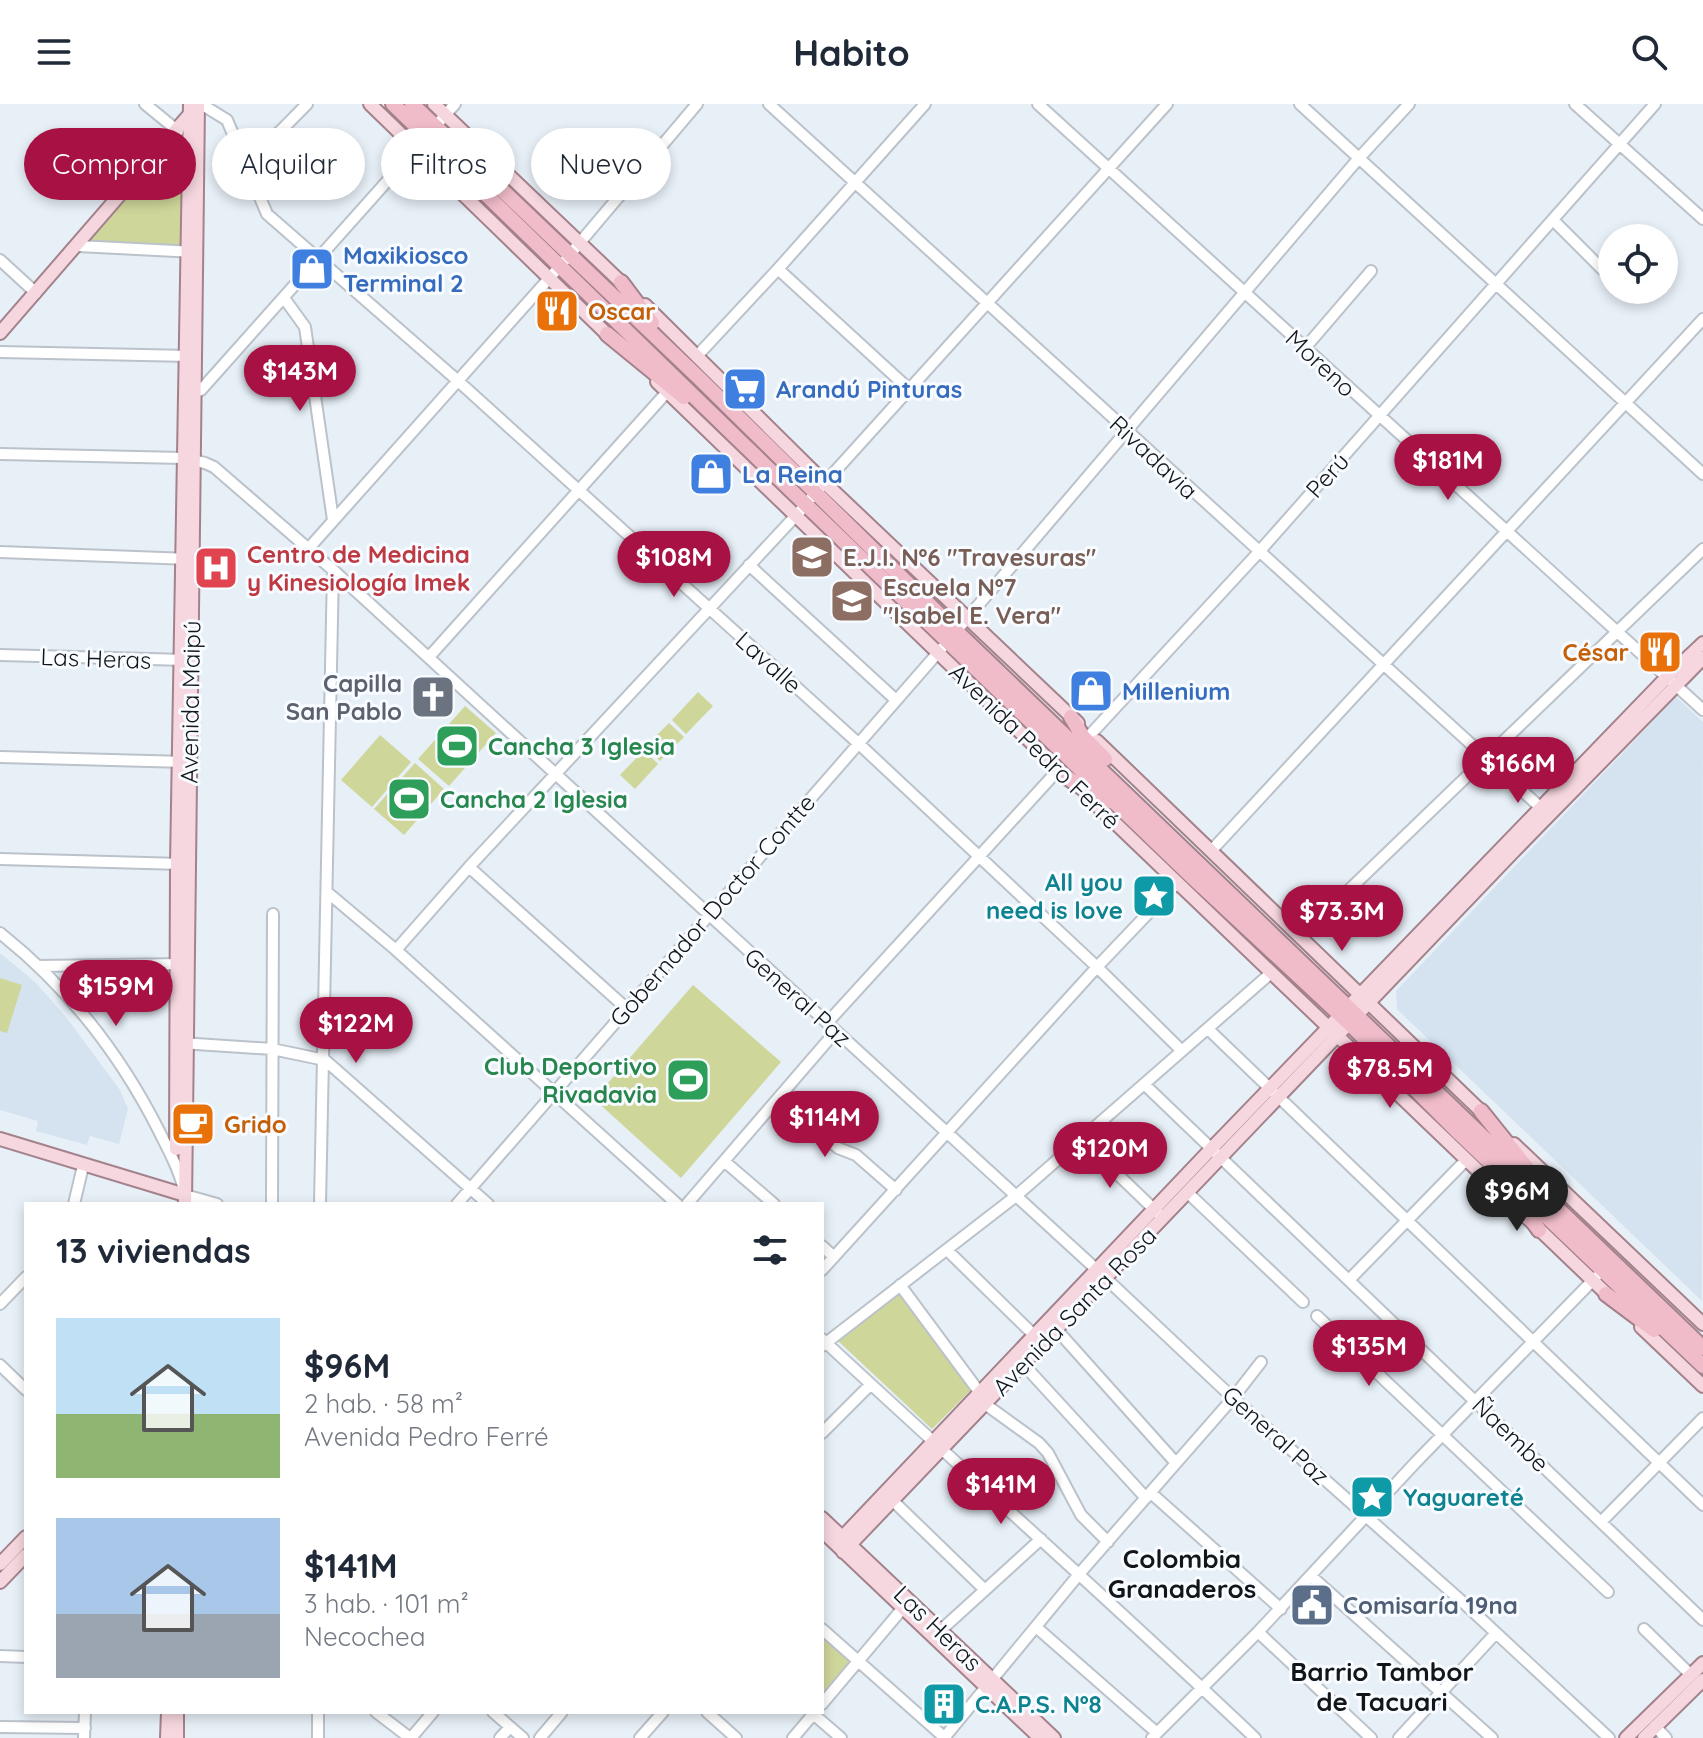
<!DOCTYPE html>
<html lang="es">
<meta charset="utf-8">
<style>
:root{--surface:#fff;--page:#f2f2f3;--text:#1f2937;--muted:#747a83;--accent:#a71144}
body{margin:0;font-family:Quicksand,sans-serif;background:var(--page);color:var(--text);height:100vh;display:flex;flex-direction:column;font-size:30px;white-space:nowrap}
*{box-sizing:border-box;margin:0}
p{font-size:26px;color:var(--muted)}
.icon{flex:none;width:44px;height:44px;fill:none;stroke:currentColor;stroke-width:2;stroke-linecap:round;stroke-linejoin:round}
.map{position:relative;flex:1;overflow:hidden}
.side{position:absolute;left:24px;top:1098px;width:800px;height:512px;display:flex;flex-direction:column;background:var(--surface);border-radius:0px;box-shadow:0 4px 12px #0003}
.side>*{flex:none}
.banner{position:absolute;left:24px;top:24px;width:800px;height:72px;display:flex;gap:16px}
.tools{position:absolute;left:1598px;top:120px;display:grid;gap:16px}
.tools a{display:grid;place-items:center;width:80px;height:80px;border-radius:50%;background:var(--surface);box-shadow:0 4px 12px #0003;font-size:40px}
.price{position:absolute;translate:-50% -68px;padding:0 18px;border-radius:28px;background:var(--accent);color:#fff;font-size:26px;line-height:52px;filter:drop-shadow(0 2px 4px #0008)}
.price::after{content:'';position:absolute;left:50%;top:48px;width:24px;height:18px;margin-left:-12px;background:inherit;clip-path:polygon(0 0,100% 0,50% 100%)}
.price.active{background:#222;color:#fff}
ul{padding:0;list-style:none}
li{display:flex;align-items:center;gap:24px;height:200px;padding:0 32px}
li span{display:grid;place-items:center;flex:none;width:224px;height:160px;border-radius:0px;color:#555}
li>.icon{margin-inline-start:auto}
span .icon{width:96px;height:96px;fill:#fffc;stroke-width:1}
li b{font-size:34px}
h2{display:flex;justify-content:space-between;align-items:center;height:96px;padding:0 32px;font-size:34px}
.tag{padding:0 28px;border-radius:36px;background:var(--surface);box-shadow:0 4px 12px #0003;font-size:28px;line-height:72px}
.tag.active{background:var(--accent);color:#fff}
header{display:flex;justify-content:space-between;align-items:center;height:104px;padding:0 32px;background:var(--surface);font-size:36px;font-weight:800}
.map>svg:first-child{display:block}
.built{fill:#d5e3f1}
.green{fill:#cfd69a}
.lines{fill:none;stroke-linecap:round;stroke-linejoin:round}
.minor-casing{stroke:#bbc2ca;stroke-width:14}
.major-casing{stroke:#a3828b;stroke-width:16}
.highway-casing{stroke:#a3828b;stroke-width:18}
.minor{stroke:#fff;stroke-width:10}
.major{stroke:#f6d7df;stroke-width:12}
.highway{stroke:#f0bcc9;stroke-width:14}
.labels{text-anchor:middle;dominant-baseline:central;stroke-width:6;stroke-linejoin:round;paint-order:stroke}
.shop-label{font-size:24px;font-weight:bold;fill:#366cbe;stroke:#f8fbff;text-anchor:start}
.food-label{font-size:24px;font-weight:bold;fill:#c56008;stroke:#f8fbff;text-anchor:start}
.street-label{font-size:24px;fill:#131619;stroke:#f8fbff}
.health-label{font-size:24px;font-weight:bold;fill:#be3a42;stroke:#f8fbff;text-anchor:start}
.education-label{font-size:24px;font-weight:bold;fill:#785e54;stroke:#f8fbff;text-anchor:start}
.worship-label{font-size:24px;font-weight:bold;fill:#5b616d;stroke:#f8fbff;text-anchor:end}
.leisure-label{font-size:24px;font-weight:bold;fill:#27864d;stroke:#f8fbff;text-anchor:start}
.culture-label{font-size:24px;font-weight:bold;fill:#0d838f;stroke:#f8fbff;text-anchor:start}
.service-label{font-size:24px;font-weight:bold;fill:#4e5e75;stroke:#f8fbff;text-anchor:start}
.neighbourhood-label{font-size:26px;font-weight:bold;fill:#131619;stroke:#f8fbff}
</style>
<header><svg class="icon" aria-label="menu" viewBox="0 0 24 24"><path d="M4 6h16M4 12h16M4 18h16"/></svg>Habito<svg class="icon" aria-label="search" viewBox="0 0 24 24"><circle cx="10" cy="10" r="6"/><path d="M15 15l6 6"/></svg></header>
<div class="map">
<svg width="1703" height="1634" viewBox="0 0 1703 1634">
<rect width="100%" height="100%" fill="#e7eff7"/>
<path class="built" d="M 1676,593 L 1703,618 L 1702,1197 L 1397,905 L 1396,887 Z
M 0,849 L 35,878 L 66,913 L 120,986 L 128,1005 L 119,1040 L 90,1032 L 87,1041 L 36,1027 L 38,1017 L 0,1006 Z"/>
<path class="green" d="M 172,52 L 180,52 L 183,59 L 181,142 L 87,137 L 163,57 Z
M 698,588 L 713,602 L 686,630 L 672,616 Z
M 465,602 L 496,629 L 449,682 L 418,655 Z
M 669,619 L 684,633 L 660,657 L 645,643 Z
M 380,631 L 411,658 L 372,703 L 341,676 Z
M 644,646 L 658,660 L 635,685 L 620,671 Z
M 415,659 L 444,685 L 404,731 L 374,705 Z
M 0,874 L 22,881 L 7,929 L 0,927 Z
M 693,881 L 781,958 L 681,1074 L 594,995 Z
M 898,1188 L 973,1284 L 932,1325 L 836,1235 Z
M 822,1529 L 855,1558 L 822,1593 Z"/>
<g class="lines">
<g class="minor-casing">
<path id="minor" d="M 145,0 L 178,27
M 201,0 L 227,16 L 267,110 L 457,276 L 858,639 L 1097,863 L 1182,947
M 769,0 L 1540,703
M 1038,0 L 1703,606
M 1300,0 L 1703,370
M 1575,0 L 1703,115
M 440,17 L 455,0
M 279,28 L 322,72
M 247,61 L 307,0
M 1554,117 L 1602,165
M 78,142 L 195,148
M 0,156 L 36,189
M 778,165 L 910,286
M 284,194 L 305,223 L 333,416
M 1305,244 L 1371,167
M 0,248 L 190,252
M 697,252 L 778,165 L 925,0
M 190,290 L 201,286 L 430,29
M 0,350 L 183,354 L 205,359 L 214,363 L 333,466 L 1097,1166 L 1233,1294 L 1466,1501 L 1609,1634
M 811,394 L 1167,0
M 309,444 L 561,161 L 697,0
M 0,448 L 190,455
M 749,461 L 896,596
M 952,532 L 1359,54 L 1409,0
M 0,551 L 186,556
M 429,553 L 667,288
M 1090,631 L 1258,449 L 1655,0
M 0,653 L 186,658
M 1211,747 L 1703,215
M 0,755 L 182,760
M 469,763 L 626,904
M 327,788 L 396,846 L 677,1100
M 0,829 C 68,883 121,951 160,1029 C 170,1049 181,1069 185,1091 L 217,1100
M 1300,833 L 1703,445
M 396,846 L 469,763 L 801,406
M 38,862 L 184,860
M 827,919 L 1059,665
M 1208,925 L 1703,1401
M 181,939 L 272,945 L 325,956 L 488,1100
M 1144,980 L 1703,1516
M 779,993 L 838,1044 L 856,1051 L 896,1086
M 1081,1035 L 1163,1114
M 724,1057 L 774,1100
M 1187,1088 L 1303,1198
M 74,1100 L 83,1062
M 272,1100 L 273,810
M 320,1100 L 333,466
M 457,1100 L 942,544
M 687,1100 L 836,927
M 822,1142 L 834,1153
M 947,1146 L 1040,1237
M 822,1166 L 1097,863 L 1177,779
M 1350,1175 L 1466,1056
M 900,1181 L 980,1289 L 985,1300 L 1039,1339 L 1048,1349 L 1081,1411 L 1108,1438
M 0,1200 L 26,1173
M 1317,1212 L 1608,1488
M 1057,1226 L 1176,1359
M 822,1235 C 966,1369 1113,1499 1255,1634
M 822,1242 L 1016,1092 L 1271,869
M 0,1261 L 26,1286
M 1024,1261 L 1146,1394
M 822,1329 L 870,1281
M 1151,1389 L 1281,1505
M 889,1393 L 984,1485
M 1602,1417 L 1703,1314
M 1311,1472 L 1492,1634
M 1036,1523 L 1157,1629
M 822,1525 L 944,1633
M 1644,1525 L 1691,1571
M 941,1526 L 1041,1435
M 1258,1528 L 1371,1634
M 0,1552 L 26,1553
M 822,1600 L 908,1498
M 318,1608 L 318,1634
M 376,1608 L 410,1634
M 493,1608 L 523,1634
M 707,1608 L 736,1634
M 811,1608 L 841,1634
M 1655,1622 L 1666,1634
M 0,1623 L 85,1624
M 84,1634 L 85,1608
M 411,1634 L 433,1608
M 500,1634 L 510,1623
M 540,1634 L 562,1608
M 640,1634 L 663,1608
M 793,1634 L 815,1608
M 944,1634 L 1080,1469 L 1233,1294 L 1261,1258
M 1152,1634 L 1258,1528 L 1416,1358 L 1596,1173
M 1399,1634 L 1496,1529"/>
</g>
<g class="major-casing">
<path id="major" d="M 370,0 L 612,235
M 434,0 L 626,183
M 645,201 L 826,380 L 1078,619
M 0,229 L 189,11
M 657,278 L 1070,676
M 1097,637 L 1487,1013
M 1086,691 L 1613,1196
M 0,1035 L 185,1091
M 1514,1040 L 1703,1220
M 176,1045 L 177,760 L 190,0
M 185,1100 L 198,0
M 1641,1223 L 1703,1282
M 822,1414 L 1054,1634
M 822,1427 L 1040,1634
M 836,1440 L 1212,1044 L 1667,573 L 1703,539
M 843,1448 L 1513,748 L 1703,554
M 0,1460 L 26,1433
M 0,1478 L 26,1451
M 167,1634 L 168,1608
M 177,1634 L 177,1608
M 1626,1634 L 1703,1559
M 1644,1634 L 1703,1576"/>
</g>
<g class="highway-casing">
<path id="highway" d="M 393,0 L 744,341 L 1191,772 L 1350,920 L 1460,1030 L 1703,1262
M 412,0 L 699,274 L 956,527 L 1703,1244
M 621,178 L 652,219
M 607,230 L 684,293
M 1071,613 L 1083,633 L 1105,655
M 1065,672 L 1105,699
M 1481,1007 L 1527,1064
M 1516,1093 L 1539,1126
M 1606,1190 L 1654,1226"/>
</g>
<use href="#minor" class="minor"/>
<use href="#major" class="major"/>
<use href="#highway" class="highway"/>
</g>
<defs>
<g id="shop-square" transform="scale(2.3)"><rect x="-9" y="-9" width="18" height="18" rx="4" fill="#3f7fe0" stroke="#f8fbff"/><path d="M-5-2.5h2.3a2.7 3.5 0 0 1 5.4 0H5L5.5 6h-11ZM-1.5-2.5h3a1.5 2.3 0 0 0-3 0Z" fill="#fff"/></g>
<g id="restaurant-square" transform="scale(2.3)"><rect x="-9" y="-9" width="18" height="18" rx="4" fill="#e8710a" stroke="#f8fbff"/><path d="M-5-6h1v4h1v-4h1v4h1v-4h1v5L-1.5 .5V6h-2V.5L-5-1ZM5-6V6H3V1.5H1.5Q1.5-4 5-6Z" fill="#fff"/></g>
<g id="supermarket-square" transform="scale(2.3)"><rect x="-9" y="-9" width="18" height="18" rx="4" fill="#3f7fe0" stroke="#f8fbff"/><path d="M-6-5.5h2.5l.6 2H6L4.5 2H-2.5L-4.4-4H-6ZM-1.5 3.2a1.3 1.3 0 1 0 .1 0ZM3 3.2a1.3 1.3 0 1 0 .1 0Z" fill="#fff"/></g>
<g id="school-square" transform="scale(2.3)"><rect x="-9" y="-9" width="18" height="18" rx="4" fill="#8d6e63" stroke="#f8fbff"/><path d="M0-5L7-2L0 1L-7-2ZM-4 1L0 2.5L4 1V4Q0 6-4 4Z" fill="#fff"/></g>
<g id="hospital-square" transform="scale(2.3)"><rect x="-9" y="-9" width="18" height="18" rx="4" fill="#e0444e" stroke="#f8fbff"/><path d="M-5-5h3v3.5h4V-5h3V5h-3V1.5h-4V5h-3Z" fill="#fff"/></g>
<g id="church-square" transform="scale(2.3)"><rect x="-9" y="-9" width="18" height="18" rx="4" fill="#6b7280" stroke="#f8fbff"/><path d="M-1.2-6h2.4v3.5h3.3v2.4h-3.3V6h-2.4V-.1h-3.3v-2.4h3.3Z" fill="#fff"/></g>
<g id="stadium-square" transform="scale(2.3)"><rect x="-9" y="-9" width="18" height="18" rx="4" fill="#2e9e5b" stroke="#f8fbff"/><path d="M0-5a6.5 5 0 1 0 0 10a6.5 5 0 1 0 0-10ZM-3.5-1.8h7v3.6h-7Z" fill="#fff"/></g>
<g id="sight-square" transform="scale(2.3)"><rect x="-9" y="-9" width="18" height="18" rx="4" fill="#0f9aa8" stroke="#f8fbff"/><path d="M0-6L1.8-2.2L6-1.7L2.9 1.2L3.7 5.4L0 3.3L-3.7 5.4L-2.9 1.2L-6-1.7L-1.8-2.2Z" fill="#fff"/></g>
<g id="cafe-square" transform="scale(2.3)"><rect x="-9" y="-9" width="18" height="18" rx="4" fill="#e8710a" stroke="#f8fbff"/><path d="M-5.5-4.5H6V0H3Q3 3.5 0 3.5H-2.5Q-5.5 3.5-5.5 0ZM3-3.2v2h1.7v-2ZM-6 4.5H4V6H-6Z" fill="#fff"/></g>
<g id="civic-square" transform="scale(2.3)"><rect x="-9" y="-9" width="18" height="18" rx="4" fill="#5c6f8a" stroke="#f8fbff"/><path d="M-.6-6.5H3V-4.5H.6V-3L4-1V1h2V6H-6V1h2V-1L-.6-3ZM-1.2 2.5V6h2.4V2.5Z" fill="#fff"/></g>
<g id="building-square" transform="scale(2.3)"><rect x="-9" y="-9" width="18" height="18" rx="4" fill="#0f9aa8" stroke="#f8fbff"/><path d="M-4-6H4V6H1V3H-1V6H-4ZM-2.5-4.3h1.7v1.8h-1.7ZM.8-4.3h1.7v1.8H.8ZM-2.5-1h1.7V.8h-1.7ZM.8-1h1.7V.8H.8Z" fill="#fff"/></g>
</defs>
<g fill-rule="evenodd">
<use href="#shop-square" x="312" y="165"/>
<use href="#restaurant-square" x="557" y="207"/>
<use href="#supermarket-square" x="745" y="285"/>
<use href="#shop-square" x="711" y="370"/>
<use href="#school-square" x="812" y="453"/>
<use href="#hospital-square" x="216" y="464"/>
<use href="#school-square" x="852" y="497"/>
<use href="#restaurant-square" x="1660" y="548"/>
<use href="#shop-square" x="1091" y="587"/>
<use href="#church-square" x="433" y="593"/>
<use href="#stadium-square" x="457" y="642"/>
<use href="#stadium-square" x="409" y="695"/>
<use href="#sight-square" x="1154" y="792"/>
<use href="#stadium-square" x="688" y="976"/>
<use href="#cafe-square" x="193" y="1020"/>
<use href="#sight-square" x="1372" y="1393"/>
<use href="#civic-square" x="1312" y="1501"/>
<use href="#building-square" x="944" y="1600"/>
</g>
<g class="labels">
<g class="shop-label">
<text x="343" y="151">Maxikiosco<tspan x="343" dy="28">Terminal 2</tspan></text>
<text x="776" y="285">Arandú Pinturas</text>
<text x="742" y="370">La Reina</text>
<text x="1122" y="587">Millenium</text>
</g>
<g class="food-label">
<text x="588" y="207">Oscar</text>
<text x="1629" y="548" text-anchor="end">César</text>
<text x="224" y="1020">Grido</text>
</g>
<g class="street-label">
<text transform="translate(1321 259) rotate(43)">Moreno</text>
<text transform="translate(1154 353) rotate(43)">Rivadavia</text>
<text transform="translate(1327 371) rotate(-48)">Perú</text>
<text transform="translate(96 554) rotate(2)">Las Heras</text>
<text transform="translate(769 558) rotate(42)">Lavalle</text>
<text transform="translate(190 598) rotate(-89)">Avenida Maipú</text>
<text transform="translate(1035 642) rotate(44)">Avenida Pedro Ferré</text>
<text transform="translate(712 806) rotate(-49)">Gobernador Doctor Contte</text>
<text transform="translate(798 893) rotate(42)">General Paz</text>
<text transform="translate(1074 1207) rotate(-46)">Avenida Santa Rosa</text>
<text transform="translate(1511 1330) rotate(44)">Ñaembe</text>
<text transform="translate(1276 1331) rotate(42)">General Paz</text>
<text transform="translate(938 1524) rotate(44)">Las Heras</text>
</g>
<g class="health-label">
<text x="247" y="450">Centro de Medicina<tspan x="247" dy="28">y Kinesiología Imek</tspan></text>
</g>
<g class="education-label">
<text x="843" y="453">E.J.I. Nº6 "Travesuras"</text>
<text x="883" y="483">Escuela Nº7<tspan x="883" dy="28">"Isabel E. Vera"</tspan></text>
</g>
<g class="worship-label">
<text x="402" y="579">Capilla<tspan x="402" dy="28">San Pablo</tspan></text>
</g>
<g class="leisure-label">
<text x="488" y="642">Cancha 3 Iglesia</text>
<text x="440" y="695">Cancha 2 Iglesia</text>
<text x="657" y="962" text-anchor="end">Club Deportivo<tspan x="657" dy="28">Rivadavia</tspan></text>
</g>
<g class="culture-label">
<text x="1123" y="778" text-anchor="end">All you<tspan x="1123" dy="28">need is love</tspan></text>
<text x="1403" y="1393">Yaguareté</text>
<text x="975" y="1600">C.A.P.S. Nº8</text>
</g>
<g class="service-label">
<text x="1343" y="1501">Comisaría 19na</text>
</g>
<g class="neighbourhood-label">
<text x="1182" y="1454">Colombia<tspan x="1182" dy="30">Granaderos</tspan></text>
<text x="1382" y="1567">Barrio Tambor<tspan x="1382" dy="30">de Tacuari</tspan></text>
</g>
</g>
</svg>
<div class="tools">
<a><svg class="icon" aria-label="locate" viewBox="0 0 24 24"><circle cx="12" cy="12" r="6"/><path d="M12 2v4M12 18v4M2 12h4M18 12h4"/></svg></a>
</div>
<b class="price" style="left:300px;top:309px">$143M</b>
<b class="price" style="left:1448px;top:398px">$181M</b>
<b class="price" style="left:674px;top:495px">$108M</b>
<b class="price" style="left:1518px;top:701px">$166M</b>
<b class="price" style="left:1342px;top:849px">$73.3M</b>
<b class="price" style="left:116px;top:924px">$159M</b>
<b class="price" style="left:356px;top:961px">$122M</b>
<b class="price" style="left:1390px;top:1006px">$78.5M</b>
<b class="price" style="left:825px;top:1055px">$114M</b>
<b class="price" style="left:1110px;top:1086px">$120M</b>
<b class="price active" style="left:1517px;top:1129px">$96M</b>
<b class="price" style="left:1369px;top:1284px">$135M</b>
<b class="price" style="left:1001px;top:1422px">$141M</b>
<div class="banner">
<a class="tag active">Comprar</a>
<a class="tag">Alquilar</a>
<a class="tag">Filtros</a>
<a class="tag">Nuevo</a>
</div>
<section class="side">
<h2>13 viviendas<svg class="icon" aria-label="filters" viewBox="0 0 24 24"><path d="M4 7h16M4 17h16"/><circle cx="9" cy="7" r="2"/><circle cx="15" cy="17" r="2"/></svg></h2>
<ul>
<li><span style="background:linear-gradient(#bfe0f5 60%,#8fb573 0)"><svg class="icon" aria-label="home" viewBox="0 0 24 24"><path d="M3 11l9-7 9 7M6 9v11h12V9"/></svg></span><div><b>$96M</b><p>2 hab. · 58 m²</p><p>Avenida Pedro Ferré</p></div></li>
<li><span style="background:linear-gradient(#a9c7e8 60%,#9aa5b1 0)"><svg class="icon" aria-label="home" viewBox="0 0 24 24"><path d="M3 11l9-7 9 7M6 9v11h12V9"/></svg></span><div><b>$141M</b><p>3 hab. · 101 m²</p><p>Necochea</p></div></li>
</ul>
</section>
</div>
